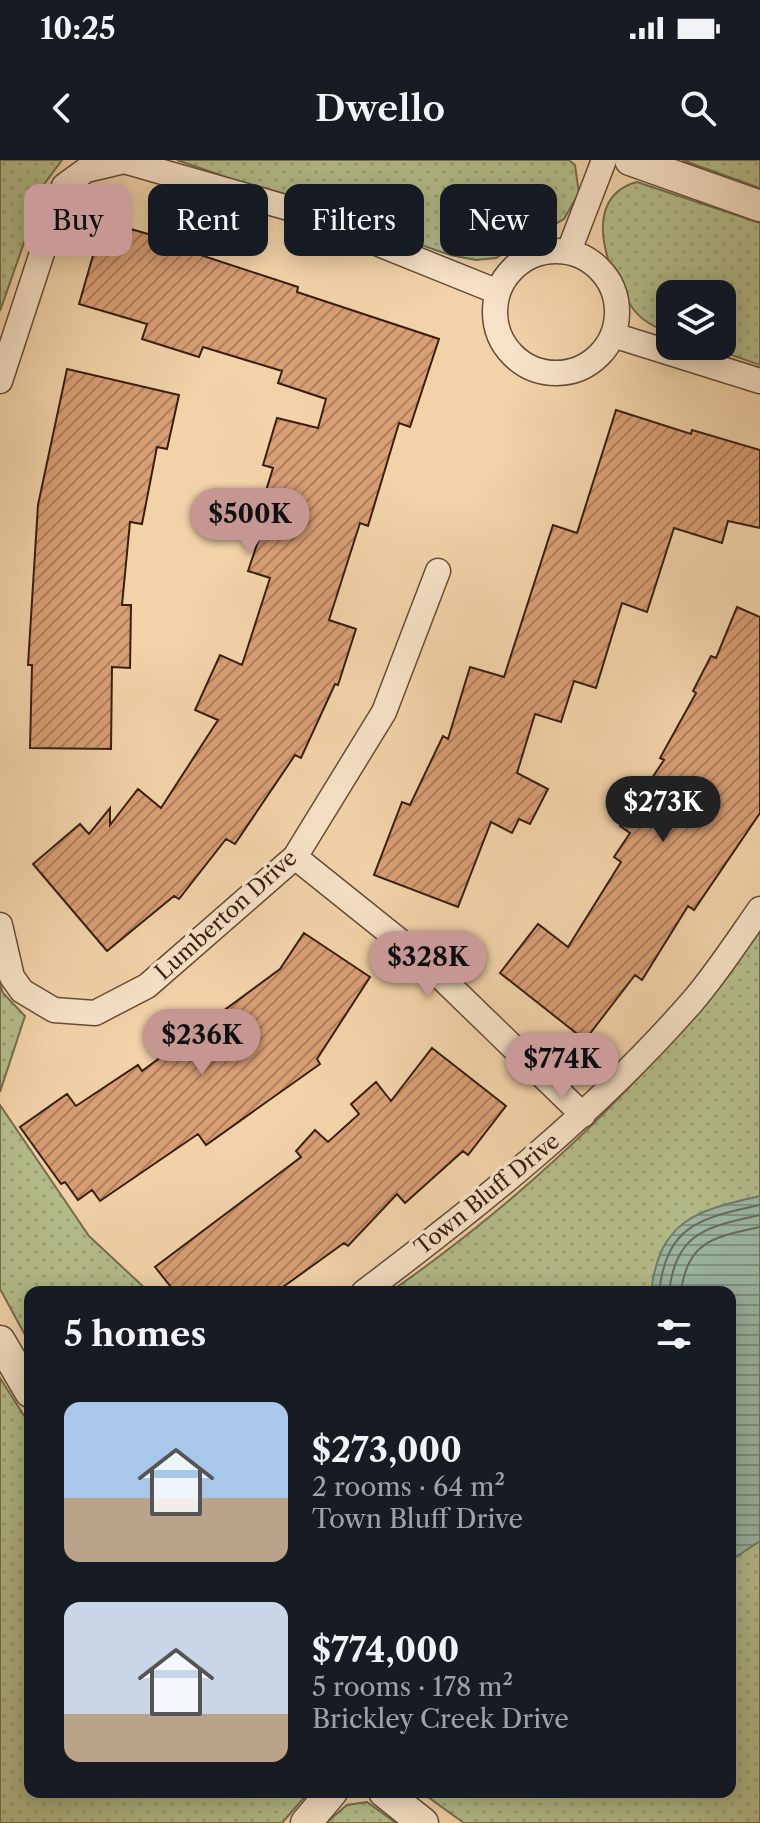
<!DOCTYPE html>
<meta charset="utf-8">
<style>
:root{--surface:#171b24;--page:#20242c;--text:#f1f3f6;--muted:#9ea1a6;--accent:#c59692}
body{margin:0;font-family:"Libre Caslon Text",serif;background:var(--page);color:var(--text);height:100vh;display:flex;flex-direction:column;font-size:30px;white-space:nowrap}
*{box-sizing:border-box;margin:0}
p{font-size:26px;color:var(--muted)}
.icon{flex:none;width:44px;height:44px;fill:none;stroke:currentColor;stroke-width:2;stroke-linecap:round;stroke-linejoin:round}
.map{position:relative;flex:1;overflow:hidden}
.details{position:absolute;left:24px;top:1126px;width:712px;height:512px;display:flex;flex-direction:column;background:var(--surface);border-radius:16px;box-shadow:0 4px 20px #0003}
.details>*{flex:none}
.top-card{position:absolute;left:24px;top:24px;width:712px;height:72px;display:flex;gap:16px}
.controls{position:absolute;left:656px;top:120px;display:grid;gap:16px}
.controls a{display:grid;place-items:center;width:80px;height:80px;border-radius:16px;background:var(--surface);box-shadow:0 4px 20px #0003;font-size:40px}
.price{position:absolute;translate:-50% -68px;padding:0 18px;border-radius:28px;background:var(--accent);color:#111;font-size:26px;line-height:52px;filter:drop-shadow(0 2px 4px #0008)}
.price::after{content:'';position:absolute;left:50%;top:48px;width:24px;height:18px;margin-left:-12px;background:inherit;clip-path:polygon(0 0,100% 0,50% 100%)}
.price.current{background:#222;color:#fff}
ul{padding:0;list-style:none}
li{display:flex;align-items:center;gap:24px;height:200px;padding:0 40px}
li span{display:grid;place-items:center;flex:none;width:224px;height:160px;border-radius:16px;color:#555}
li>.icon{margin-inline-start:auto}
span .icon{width:96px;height:96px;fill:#fffc;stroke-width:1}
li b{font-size:34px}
h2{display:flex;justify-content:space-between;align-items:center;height:96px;padding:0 40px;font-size:34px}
.pill{padding:0 28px;border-radius:16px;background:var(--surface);box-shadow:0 4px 20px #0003;font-size:28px;line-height:72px}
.pill.current{background:var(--accent);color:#111}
.status{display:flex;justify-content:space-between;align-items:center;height:56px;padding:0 40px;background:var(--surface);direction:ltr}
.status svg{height:22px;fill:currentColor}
header{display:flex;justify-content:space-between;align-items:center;height:104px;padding:0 40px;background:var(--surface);font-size:36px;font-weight:600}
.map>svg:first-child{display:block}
.grass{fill:url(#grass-dots);stroke:#766e4f;stroke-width:2}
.water{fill:url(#water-rules);stroke:#747b6a;stroke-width:2}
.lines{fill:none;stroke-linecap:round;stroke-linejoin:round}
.shore{stroke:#6a6c5c;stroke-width:2}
.building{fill:url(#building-hatch);stroke:#381f12;stroke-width:2}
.minor-casing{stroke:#664c38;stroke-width:27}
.tertiary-casing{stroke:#664c38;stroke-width:33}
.minor{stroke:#f7e2c7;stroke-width:24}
.tertiary{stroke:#f7e2c7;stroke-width:30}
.labels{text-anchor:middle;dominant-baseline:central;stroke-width:7;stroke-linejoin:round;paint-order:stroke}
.street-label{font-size:22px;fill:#381f12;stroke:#f7e2c7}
</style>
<div class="status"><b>10:25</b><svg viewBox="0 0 49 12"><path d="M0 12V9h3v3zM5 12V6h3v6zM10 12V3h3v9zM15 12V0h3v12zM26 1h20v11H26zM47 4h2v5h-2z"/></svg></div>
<header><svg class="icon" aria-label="back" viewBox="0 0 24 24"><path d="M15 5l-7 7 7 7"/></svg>Dwello<svg class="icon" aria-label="search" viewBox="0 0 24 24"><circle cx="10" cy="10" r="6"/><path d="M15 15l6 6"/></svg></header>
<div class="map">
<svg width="760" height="1663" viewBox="0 0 760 1663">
<defs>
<pattern id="grass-dots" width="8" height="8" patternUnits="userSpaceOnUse" patternTransform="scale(2)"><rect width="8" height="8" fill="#b5be8c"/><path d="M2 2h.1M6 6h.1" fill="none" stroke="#9ca378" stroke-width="1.8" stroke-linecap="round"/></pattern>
<pattern id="water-rules" width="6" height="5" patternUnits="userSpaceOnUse" patternTransform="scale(2)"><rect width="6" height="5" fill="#9cb8a5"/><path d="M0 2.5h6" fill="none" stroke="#809585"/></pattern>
<pattern id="building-hatch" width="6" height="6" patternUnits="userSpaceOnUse" patternTransform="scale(2)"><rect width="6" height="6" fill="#d89e74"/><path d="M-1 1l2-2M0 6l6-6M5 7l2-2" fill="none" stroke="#b0805e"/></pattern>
</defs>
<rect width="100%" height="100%" fill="#f2d3a9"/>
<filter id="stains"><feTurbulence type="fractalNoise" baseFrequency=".0025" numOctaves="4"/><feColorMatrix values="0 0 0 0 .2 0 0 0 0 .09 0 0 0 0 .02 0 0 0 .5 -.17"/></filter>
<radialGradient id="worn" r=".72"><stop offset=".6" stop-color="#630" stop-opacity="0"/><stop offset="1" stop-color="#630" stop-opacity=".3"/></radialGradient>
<path class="grass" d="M 0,0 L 62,0 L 45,23 L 0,151 Z
M 177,0 L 569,0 L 575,5 L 579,33 L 564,59 L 496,98 L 476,100 L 450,95 Z
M 682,0 L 760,0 L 760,28 Z
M 637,22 L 760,63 L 760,205 L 706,186 L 722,186 L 722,134 L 670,134 L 670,173 C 656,168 643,162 634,150 C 608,116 578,38 637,22 Z
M 760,771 L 760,1663 L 464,1663 L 421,1632 L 730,1632 L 730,1132 L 390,1132 C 532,1033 658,910 760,771 Z
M 0,824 L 3,833 L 25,856 L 0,932 Z
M 0,945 L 89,1076 L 149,1132 L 30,1132 L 30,1184 L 0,1129 Z
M 0,1218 L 30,1265 L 30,1632 L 309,1632 L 282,1663 L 0,1663 Z
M 367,1642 L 396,1663 L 326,1663 L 347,1645 Z"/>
<path class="water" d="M 760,1036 L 760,1381 L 730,1401 L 730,1132 L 651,1132 C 660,1059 696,1051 760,1036 Z"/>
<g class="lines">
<path class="shore" d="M 659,1132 C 667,1064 701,1058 760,1045
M 669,1132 C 676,1071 708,1067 760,1055
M 681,1132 C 687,1080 716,1077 760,1067"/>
</g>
<path class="building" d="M 103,61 L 162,78 L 161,82 L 298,127 L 297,132 L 439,179 L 410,267 L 399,263 L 368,366 L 360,363 L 329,460 L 356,469 L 338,525 L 335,524 L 301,598 L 295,595 L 235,684 L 226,679 L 179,739 L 174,736 L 107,791 L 33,704 L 80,664 L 89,674 L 110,648 L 110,665 L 138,629 L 161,648 L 218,560 L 195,550 L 220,495 L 242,505 L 270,418 L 248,411 L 273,337 L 265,334 L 273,308 L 263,305 L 277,258 L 318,268 L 326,239 L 278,223 L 282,211 L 203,187 L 199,197 L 142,179 L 147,164 L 79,144 Z
M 67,209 L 179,235 L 167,289 L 157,287 L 142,364 L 130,362 L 122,445 L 131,445 L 130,508 L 112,507 L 111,589 L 30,588 L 32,505 L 28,505 L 38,345 Z
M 616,250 L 691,274 L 692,270 L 760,290 L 760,368 L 728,361 L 722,383 L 674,368 L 647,452 L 622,443 L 596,528 L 574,521 L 561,562 L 535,554 L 517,613 L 548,629 L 530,664 L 519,659 L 512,673 L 491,662 L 458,747 L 374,715 L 402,642 L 410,645 L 443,576 L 448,579 L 470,507 L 504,517 L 553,365 L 577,373 Z
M 737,447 L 760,457 L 760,653 L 694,750 L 688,746 L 642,820 L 635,815 L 585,880 L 500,813 L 538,764 L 568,787 L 621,702 L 614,697 L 630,673 L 620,666 L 664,600 L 660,598 L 696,533 L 693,531 L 711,496 L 716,498 Z
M 304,773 L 370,817 L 317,899 L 320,904 L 206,985 L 198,974 L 100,1041 L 92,1030 L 78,1040 L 65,1022 L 61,1024 L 20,967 L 67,934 L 76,946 L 138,905 L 142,911 L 280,809 Z
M 432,888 L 506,946 L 468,995 L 463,991 L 405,1043 L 397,1034 L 348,1086 L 344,1083 L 276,1132 L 175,1132 L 155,1107 L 301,997 L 296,991 L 315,970 L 328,982 L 359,954 L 351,944 L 376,922 L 391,941 Z"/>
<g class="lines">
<g class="minor-casing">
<path id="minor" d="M495 152a61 61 0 1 1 122 0a61 61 0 1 1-122 0Z
M 569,91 L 604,0
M 613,175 L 760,221
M 0,221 L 64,26 L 86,10 L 124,1 L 292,49 L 498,132
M 295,697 L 421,798 L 583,955
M 0,765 L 12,817 L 22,831 L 54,850 L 95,853 L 147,826 L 295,697 L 384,552 L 438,411
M 364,1132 C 481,1044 595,953 692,842 C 717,813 738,780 760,749"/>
</g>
<g class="tertiary-casing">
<path id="tertiary" d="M 630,0 L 760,46
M 0,1181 L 30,1232
M 384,1632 L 423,1663
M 306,1663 L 332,1632"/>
</g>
<use href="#minor" class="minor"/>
<use href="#tertiary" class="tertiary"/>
</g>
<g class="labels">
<g class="street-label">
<text transform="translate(226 755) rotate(-42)">Lumberton Drive</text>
<text transform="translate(487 1034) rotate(-39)">Town Bluff Drive</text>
</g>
</g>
<rect width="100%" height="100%" filter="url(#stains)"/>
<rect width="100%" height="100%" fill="url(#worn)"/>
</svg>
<div class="controls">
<a><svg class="icon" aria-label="layers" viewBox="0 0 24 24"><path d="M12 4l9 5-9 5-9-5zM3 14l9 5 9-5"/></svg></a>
</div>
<b class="price" style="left:250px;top:396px">$500K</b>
<b class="price current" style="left:663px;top:684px">$273K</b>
<b class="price" style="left:428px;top:839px">$328K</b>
<b class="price" style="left:202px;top:917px">$236K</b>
<b class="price" style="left:562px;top:941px">$774K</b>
<div class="top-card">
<a class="pill current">Buy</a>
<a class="pill">Rent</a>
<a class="pill">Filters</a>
<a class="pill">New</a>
</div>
<section class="details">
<h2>5 homes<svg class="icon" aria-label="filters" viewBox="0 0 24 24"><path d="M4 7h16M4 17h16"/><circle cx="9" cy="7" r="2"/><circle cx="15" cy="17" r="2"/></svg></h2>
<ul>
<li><span style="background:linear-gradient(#a9c7e8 60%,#b9a48a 0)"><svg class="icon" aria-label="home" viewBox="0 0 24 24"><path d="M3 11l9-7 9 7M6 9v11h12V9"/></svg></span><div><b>$273,000</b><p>2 rooms · 64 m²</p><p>Town Bluff Drive</p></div></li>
<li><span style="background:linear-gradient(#c9d6e8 70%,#b9a48a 0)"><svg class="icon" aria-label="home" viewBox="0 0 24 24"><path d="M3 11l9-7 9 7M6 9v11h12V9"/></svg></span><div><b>$774,000</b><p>5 rooms · 178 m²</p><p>Brickley Creek Drive</p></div></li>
</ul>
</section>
</div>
